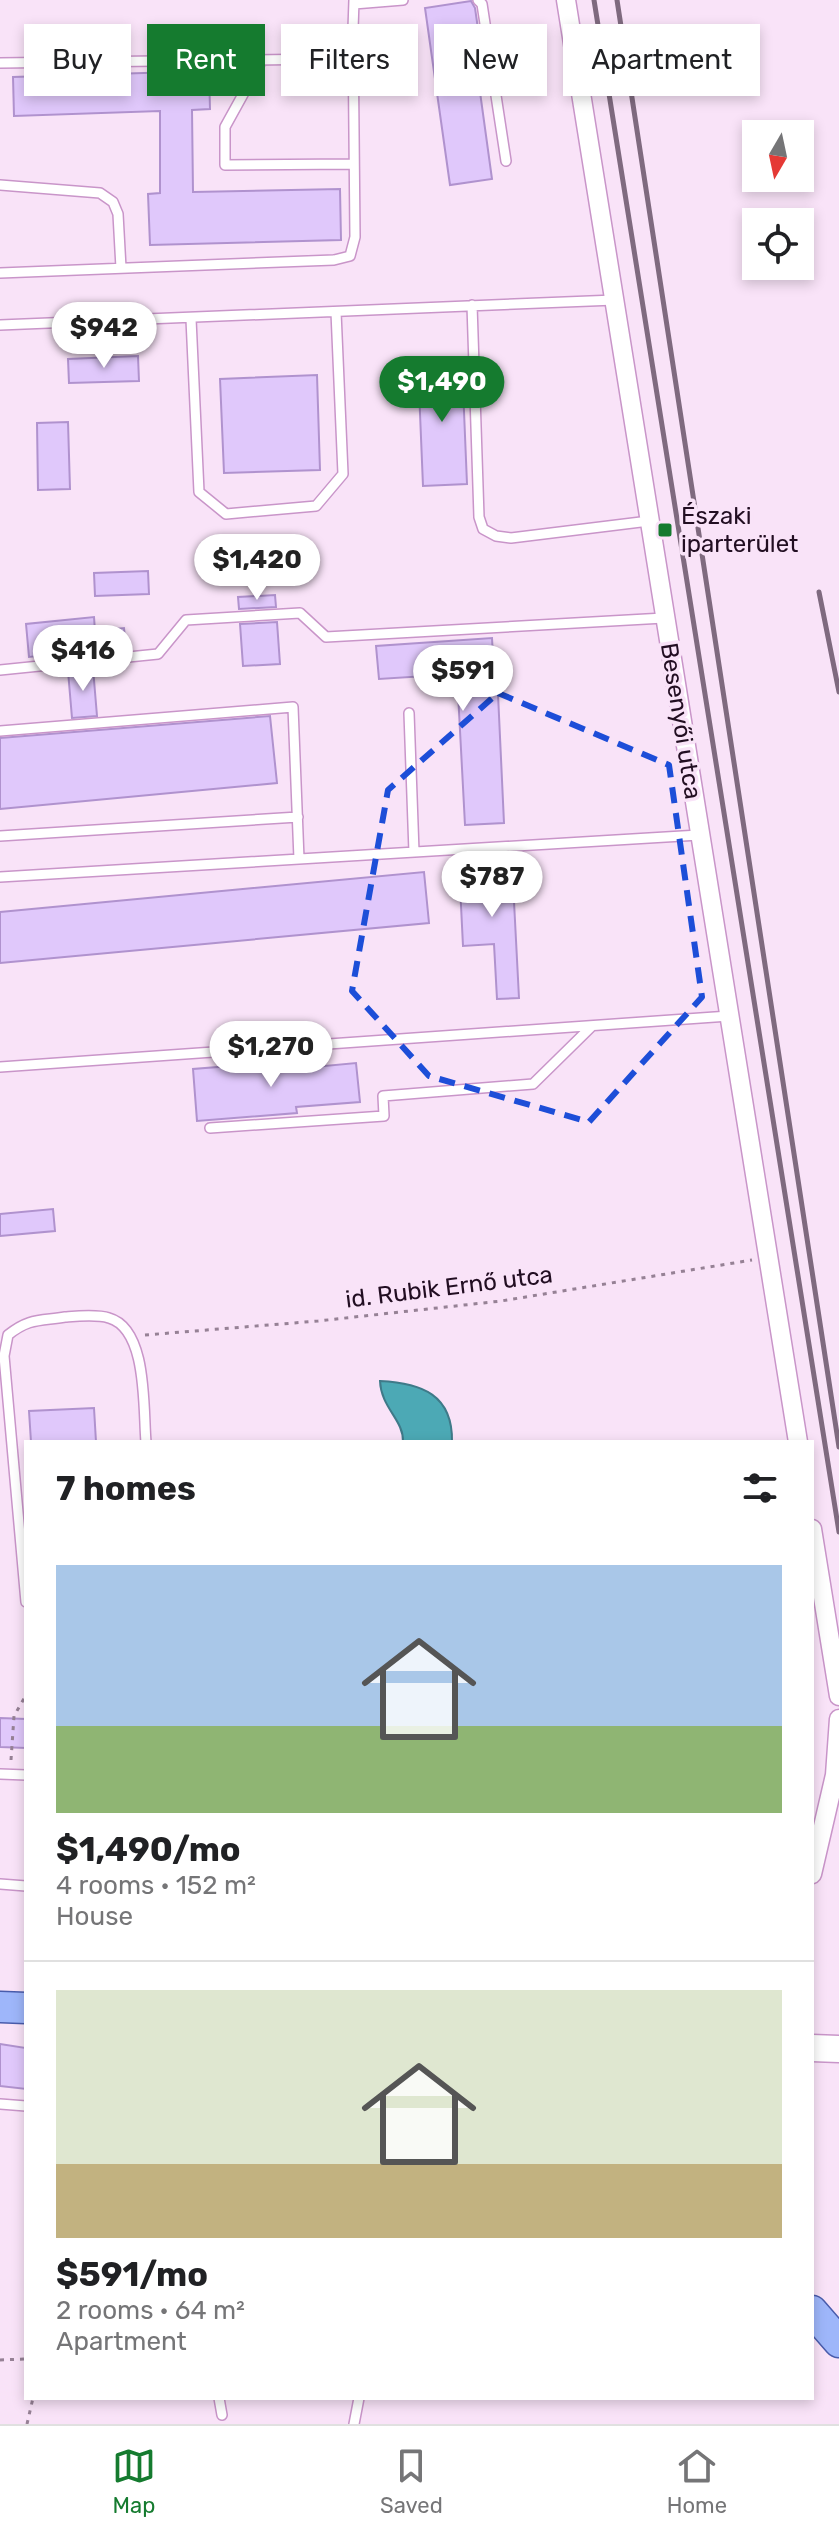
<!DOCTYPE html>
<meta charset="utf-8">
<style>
:root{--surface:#fff;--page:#f2f2f2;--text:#202124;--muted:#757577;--line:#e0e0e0;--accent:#157b2f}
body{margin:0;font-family:Rubik,sans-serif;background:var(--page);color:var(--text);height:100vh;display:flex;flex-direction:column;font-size:30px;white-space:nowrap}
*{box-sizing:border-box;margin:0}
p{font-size:26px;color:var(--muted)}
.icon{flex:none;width:44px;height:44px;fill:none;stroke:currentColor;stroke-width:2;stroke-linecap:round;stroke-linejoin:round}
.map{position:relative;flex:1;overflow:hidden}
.details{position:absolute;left:24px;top:1440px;width:790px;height:960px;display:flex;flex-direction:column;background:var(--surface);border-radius:0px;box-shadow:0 4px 12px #0003}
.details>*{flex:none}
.hud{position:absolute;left:24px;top:24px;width:792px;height:72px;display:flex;gap:16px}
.needle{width:52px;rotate:189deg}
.fabs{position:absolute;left:742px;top:120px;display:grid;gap:16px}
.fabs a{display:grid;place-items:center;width:72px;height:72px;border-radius:0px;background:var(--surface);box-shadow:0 4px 12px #0003;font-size:40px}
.price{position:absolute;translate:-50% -68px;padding:0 18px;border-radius:28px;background:#fff;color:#222;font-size:26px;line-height:52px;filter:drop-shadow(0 2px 4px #0008)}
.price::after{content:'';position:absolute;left:50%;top:48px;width:24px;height:18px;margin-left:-12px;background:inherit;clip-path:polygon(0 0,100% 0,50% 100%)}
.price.on{background:var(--accent);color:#fff}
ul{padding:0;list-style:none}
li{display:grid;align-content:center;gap:16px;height:424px;padding:0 32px}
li+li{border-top:2px solid var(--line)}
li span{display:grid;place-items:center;height:248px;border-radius:0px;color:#555}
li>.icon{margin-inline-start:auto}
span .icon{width:144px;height:144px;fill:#fffc;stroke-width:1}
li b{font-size:34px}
h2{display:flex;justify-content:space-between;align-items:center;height:96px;padding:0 32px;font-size:34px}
.tag{padding:0 28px;border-radius:0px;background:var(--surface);box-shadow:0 4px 12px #0003;font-size:28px;line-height:72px}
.tag.on{background:var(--accent);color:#fff}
.tab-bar{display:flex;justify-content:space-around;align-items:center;height:112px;border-top:2px solid var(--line);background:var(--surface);font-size:22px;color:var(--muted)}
.tab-bar a{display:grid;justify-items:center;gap:4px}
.tab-bar .on{color:var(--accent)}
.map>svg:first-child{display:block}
.water{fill:#4ca9b5;stroke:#3f7a89;stroke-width:2}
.building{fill:#e0c8fb;stroke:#b092ce;stroke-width:2}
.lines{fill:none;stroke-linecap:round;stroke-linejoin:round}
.lane-casing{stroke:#c995c9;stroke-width:12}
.street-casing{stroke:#c995c9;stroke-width:21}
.secondary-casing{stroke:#c995c9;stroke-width:29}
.primary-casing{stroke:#495cac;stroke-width:33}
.path{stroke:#968195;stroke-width:3;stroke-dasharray:4 6;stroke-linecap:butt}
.lane{stroke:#fff;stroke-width:9}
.street{stroke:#fff;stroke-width:18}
.secondary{stroke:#fff;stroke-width:26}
.primary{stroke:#9eb6fa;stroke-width:30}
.rail{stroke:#7f6a7f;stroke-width:5}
.marked{fill:none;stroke:#1d4ed8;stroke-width:6;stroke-dasharray:16 10;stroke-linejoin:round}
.poi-dot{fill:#157b2f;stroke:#f9e3f8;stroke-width:3}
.labels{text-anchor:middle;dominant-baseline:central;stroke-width:7;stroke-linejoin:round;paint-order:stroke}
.poi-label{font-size:24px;fill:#220e22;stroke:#f9e3f8;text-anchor:start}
.street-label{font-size:24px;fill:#220e22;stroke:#f9e3f8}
</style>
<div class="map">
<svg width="839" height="2424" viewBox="0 0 839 2424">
<rect width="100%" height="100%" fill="#f9e3f8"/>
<path class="water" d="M 380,1381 C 422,1383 453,1395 452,1442 L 403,1442 C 404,1420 381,1408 380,1381 Z"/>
<path class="building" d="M 471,1 L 475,8 L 487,91 L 480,92 L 492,179 L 450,185 L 425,8 Z
M 209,71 L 210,109 L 192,110 L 193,192 L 340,189 L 341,240 L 150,245 L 148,194 L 160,193 L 160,111 L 14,116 L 13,77 Z
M 138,356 L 139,381 L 69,383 L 68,359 Z
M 462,363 L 467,484 L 423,486 L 418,365 Z
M 317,375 L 320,470 L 224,473 L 220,379 Z
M 68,422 L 70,489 L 38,490 L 37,423 Z
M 148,571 L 149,594 L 95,596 L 94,573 Z
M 275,595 L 276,607 L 239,609 L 238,597 Z
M 94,617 L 95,631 L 124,628 L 126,647 L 67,656 L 66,653 L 29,657 L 26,624 Z
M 277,622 L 280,664 L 243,666 L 240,624 Z
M 492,638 L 495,694 L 498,694 L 504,823 L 465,825 L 457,674 L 379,679 L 376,646 Z
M 93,668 L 97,716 L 72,718 L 68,671 Z
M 270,716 L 277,783 L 0,809 L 0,738 Z
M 512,863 L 519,998 L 497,999 L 494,944 L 463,946 L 459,865 Z
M 424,872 L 429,923 L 0,963 L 0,912 Z
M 292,1061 L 293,1069 L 356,1063 L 360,1102 L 296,1107 L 297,1113 L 197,1121 L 193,1069 Z
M 53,1209 L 55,1231 L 0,1236 L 0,1214 Z
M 94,1408 L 96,1442 L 31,1442 L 29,1411 Z
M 0,1718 L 26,1719 L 26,1748 L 0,1747 Z
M 0,2044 L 26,2048 L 26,2089 L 0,2086 Z"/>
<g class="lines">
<g class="lane-casing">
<path id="lane" d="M 478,0 L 482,4 L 506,161
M 354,4 L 403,0
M 262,60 L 225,127 L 225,165 L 354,164
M 0,63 L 326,59 L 344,52 L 353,29 L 354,0
M 0,185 L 100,193 L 113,202 L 118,214 L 121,268
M 0,273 L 334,260 L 350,256 L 355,237 L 353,29
M 472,305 L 479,517 L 483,529 L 496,536 L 511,538 L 649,521
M 191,319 L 199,492 L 226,514 L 316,506 L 343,474 L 336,312
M 0,325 L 615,300
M 0,670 L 158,654 L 186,620 L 300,613 L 326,637 L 664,618
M 409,713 L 414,852
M 0,731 L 293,707 L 299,859
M 0,836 L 298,817
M 0,877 L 699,835
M 0,1067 L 729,1016
M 210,1128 L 384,1116 L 383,1096 L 533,1084 L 592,1026
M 26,1602 L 4,1356 L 8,1335 C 29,1318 40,1321 65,1317 C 78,1316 97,1314 109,1318 C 148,1329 143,1409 146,1442
M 0,1774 L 26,1775
M 0,1884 L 26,1886
M 0,2104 L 26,2106
M 219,2398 L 222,2415
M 354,2424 L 359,2398"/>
</g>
<g class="street-casing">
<path id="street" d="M 566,0 L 798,1442
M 812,1529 L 839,1696
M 812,1874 L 835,1775 L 839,1719"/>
</g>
<g class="secondary-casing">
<path id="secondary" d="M 812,2048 L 839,2049"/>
</g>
<g class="primary-casing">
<path id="primary" d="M 0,2007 L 26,2008
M 812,2311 L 839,2342"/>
</g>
<path class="path" d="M 145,1335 L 318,1321 L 501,1301 L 752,1260
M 11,1760 L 14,1716 L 26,1695
M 0,2360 L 26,2359
M 27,2424 L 33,2398"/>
<use href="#lane" class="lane"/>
<use href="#street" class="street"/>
<use href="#secondary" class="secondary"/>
<use href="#primary" class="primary"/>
<path class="rail" d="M 594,0 L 839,1532
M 617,0 L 839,1447
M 819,592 L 839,692"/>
</g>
<path class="marked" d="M 498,693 L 669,765 L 702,997 L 589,1122 L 429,1076 L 352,991 L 388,790 Z"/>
<rect class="poi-dot" x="657" y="522" width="16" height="16" rx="4"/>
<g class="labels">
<g class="poi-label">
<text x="681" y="516">Északi<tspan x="681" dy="28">iparterület</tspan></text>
</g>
<g class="street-label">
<text transform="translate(681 721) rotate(81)">Besenyői utca</text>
<text transform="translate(449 1287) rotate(-7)">id. Rubik Ernő utca</text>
</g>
</g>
</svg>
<div class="fabs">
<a><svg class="needle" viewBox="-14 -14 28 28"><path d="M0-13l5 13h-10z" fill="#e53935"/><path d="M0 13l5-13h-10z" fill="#757577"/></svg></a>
<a><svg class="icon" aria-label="locate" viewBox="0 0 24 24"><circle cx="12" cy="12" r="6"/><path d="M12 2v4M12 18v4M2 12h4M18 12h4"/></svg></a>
</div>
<b class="price" style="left:104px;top:370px">$942</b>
<b class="price on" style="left:442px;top:424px">$1,490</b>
<b class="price" style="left:257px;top:602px">$1,420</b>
<b class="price" style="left:83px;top:693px">$416</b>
<b class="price" style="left:463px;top:713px">$591</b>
<b class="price" style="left:492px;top:919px">$787</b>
<b class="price" style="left:271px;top:1089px">$1,270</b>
<div class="hud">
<a class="tag">Buy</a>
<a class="tag on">Rent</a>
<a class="tag">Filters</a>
<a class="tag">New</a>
<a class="tag">Apartment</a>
</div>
<section class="details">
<h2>7 homes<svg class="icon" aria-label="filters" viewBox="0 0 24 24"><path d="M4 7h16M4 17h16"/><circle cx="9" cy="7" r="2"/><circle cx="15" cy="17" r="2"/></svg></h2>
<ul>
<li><span style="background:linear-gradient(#a9c7e8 65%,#8fb573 0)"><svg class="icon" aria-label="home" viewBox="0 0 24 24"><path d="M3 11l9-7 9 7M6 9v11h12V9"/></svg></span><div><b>$1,490/mo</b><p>4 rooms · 152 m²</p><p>House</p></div></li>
<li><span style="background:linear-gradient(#dfe7d0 70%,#c2b280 0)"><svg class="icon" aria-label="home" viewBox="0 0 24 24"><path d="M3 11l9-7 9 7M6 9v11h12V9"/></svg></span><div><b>$591/mo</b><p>2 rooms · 64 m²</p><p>Apartment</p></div></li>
</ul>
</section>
</div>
<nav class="tab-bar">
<a class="on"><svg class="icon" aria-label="map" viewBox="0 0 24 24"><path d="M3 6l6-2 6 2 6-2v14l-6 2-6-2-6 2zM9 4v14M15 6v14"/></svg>Map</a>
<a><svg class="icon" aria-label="saved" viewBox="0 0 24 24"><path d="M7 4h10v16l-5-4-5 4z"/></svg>Saved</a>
<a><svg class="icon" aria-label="home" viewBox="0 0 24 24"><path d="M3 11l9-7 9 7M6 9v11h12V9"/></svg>Home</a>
</nav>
